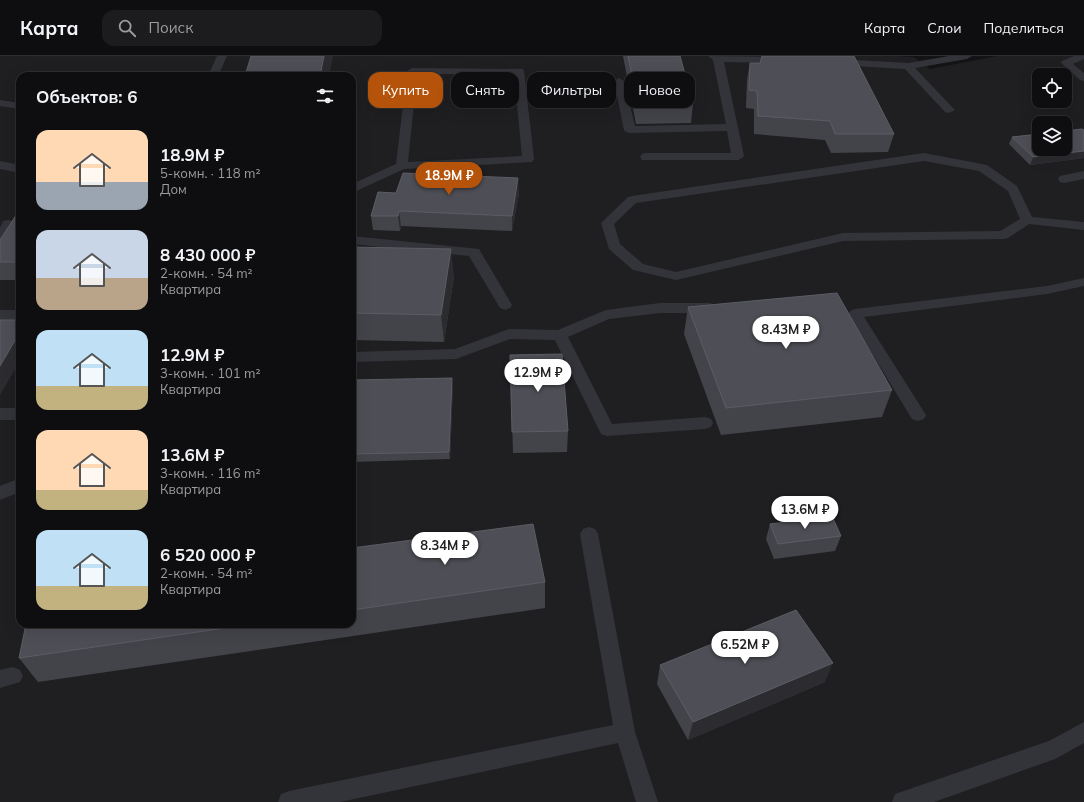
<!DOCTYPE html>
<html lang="ru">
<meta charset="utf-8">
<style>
:root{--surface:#0e0e10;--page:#1c1c1e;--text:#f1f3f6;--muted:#9b9c9f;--line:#2e2e30;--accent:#b45309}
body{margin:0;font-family:Mulish,sans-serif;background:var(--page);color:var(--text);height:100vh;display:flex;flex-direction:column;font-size:15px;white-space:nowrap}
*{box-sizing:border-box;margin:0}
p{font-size:13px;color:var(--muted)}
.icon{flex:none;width:22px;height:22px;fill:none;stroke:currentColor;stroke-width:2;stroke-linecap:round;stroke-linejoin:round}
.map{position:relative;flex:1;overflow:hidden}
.drawer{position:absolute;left:16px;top:16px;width:340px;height:556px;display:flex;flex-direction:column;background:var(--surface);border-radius:12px;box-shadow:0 4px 16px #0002,0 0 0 1px var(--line)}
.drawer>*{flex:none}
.hud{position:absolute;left:368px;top:16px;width:380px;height:36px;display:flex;gap:8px}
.tools{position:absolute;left:1032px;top:12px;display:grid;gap:8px}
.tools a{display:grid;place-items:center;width:40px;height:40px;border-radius:8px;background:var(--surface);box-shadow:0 4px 16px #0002,0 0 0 1px var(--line);font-size:20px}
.price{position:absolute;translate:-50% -34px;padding:0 9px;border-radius:14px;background:#fff;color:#222;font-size:13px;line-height:26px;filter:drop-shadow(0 1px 2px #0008)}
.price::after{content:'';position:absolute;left:50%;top:24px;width:12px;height:9px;margin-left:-6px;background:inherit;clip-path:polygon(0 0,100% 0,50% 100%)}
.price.on{background:var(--accent);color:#fff}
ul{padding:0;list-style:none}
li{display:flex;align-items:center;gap:12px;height:100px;padding:0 20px}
li span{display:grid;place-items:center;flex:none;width:112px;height:80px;border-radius:12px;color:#555}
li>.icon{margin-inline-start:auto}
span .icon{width:48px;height:48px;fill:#fffc;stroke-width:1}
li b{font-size:17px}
h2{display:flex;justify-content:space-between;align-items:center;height:48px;padding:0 20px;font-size:17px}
.pill{padding:0 14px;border-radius:12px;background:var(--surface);box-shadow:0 4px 16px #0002,0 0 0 1px var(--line);font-size:14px;line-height:36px}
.pill.on{background:var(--accent);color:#fff}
header{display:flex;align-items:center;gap:24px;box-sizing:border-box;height:56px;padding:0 20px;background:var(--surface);border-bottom:1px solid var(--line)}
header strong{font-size:19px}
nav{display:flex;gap:22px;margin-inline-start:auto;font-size:14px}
.search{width:280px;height:36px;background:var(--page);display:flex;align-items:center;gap:10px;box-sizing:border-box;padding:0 14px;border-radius:12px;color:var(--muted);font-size:15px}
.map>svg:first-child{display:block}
.built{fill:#1f1f22;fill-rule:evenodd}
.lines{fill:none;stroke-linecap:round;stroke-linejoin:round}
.service{fill:#33343a;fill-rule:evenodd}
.wall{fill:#43444a}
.shaded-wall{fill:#2c2c30}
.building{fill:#4e4f56;stroke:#5b5d65}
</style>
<header>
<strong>Карта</strong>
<div class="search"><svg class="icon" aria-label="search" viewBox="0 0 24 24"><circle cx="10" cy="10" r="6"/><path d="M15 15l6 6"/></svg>Поиск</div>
<nav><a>Карта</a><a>Слои</a><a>Поделиться</a></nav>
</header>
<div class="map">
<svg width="1084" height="746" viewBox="0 0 1084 746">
<rect width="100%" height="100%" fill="#131315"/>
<path class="built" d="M 0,0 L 897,0 L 914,1 L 930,13 L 997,0 L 1084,0 L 1084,746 L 0,746 ZM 1039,19 L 1065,19 L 1065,45 L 1039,45 ZM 20,20 L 352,20 L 352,568 L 20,568 ZM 1039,67 L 1065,67 L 1065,93 L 1039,93 Z"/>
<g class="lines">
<path class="service" d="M 217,0 L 227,0 L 218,20 L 208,20 Z
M 708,0 L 782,1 L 787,4 L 782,7 L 724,6 L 744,100 L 742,102 L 738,104 L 642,104 L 640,101 L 642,98 L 646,97 L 731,97 L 727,75 L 630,77 L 626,76 L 624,74 L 614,25 L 619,22 L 624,25 L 635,70 L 726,68 L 713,4 Z
M 949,0 L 972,0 L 967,3 L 915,12 L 953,52 L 955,54 L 949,57 L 945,56 L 905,13 L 837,9 L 832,6 L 837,3 L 908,7 Z
M 1074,0 L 1084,0 L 1084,3 L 1073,8 L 1084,17 L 1084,25 L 1080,24 L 1061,7 L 1062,5 Z
M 412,12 L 523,13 L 524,15 L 534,103 L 532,106 L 404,113 L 352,137 L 352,128 L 396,108 L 407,15 ZM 417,18 L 514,18 L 522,100 L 408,106 Z
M 0,44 L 20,47 L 20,53 L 0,50 Z
M 924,97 L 987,109 L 1017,130 L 1032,161 L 1084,166 L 1084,174 L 1029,168 L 1008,182 L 1003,183 L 843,185 L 676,224 L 633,214 L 609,193 L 601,167 L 628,141 L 632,140 ZM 924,105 L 979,115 L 1008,135 L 1020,163 L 1000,175 L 843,177 L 676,216 L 643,208 L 620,188 L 614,168 L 636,147 Z
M 0,105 L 20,109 L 20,117 L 0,113 Z
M 1084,115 L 1084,123 L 1064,127 L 1060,126 L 1058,123 L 1060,120 Z
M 8,164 L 13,165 L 14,168 L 5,189 L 0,190 L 0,172 L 3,165 Z
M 352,180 L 479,193 L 512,249 L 510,252 L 505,254 L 500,252 L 469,200 L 352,188 Z
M 1084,222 L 1084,230 L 1047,238 L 864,261 L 926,359 L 924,363 L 918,365 L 912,363 L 848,258 L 850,255 L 855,253 L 1047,230 Z
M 660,247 L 710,247 L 715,249 L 717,252 L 715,255 L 710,257 L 660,257 L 609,263 L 568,281 L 612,368 L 705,361 L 711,363 L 713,367 L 711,371 L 705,373 L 607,380 L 601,378 L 555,284 L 510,283 L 456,303 L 352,306 L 352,296 L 455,293 L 509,273 L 558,274 L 606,254 Z
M 0,254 L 20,254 L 20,264 L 0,264 Z
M 0,352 L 20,352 L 20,364 L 0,364 Z
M 20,422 L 20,436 L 0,444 L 0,430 Z
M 589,471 L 595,473 L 598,478 L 635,676 L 658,746 L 636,746 L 618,687 L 340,746 L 278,746 L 281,738 L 289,735 L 613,669 L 580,478 L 583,473 Z
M 13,611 L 20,614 L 23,620 L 20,626 L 0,632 L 0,614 Z
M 1084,666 L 1084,687 L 1055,703 L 934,746 L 892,746 L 895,738 L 1049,685 Z"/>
</g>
<path class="wall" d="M 623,0 L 680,0 L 693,47 L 691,67 L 636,68 Z
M 750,7 L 894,78 L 888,96 L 831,97 L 825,84 L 754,78 L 754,53 L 746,52 L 747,24 Z
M 1084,74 L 1084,102 L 1030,109 L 1009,88 L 1012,81 Z
M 396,137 L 519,137 L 512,175 L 401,170 L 400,175 L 373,174 L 371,160 Z
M 20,153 L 20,224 L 0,224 L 0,184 Z
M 352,191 L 454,220 L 444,286 L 352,284 Z
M 688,251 L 892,334 L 882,361 L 721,379 L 684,278 Z
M 510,299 L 568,375 L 567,396 L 513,397 Z
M 352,324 L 453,329 L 450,403 L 352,406 Z
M 770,468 L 841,480 L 835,495 L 774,503 L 766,483 Z
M 352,492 L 545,526 L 545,552 L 38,626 L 19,602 L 26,568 L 352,568 Z
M 660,609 L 825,626 L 688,684 L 657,628 Z"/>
<path class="shaded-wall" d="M 324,0 L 333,0 L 329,20 L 320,20 Z
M 1084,95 L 1084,102 L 1030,109 L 1033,101 Z
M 518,122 L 519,137 L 512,175 L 512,160 Z
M 399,155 L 401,170 L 400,175 L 398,160 Z
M 451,193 L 454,220 L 444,286 L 441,259 Z
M 20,276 L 20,305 L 0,339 L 0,310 Z
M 452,322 L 453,329 L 450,403 L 449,396 Z
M 833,607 L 825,626 L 688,684 L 693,666 Z"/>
<path class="building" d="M 251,0 L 324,0 L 320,20 L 245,20 Z
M 628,0 L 680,0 L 693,47 L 638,48 Z
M 762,0 L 854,0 L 894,78 L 835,78 L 830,65 L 758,60 L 757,35 L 749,34 L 750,7 L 760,7 Z
M 1082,73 L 1084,74 L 1084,95 L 1033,101 L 1012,81 L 1039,78 L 1039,93 L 1065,93 L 1065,75 Z
M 403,117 L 518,122 L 512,160 L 399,155 L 398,160 L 371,160 L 378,136 L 396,137 Z
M 20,153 L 20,206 L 0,206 L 0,184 Z
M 352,191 L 451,193 L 441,259 L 352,257 Z
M 837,237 L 892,334 L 726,352 L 688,251 Z
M 0,264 L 20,264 L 20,276 L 0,310 Z
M 562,298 L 568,375 L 512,376 L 510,299 Z
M 452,322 L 449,396 L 352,398 L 352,324 Z
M 832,460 L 841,480 L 778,488 L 770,468 Z
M 533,468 L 545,526 L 352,554 L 352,492 Z
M 796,554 L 833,607 L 693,666 L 660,609 Z
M 26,568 L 253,568 L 19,602 Z"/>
</svg>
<div class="tools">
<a><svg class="icon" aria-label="locate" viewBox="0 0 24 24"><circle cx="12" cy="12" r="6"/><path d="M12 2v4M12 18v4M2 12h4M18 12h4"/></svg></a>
<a><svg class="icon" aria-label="layers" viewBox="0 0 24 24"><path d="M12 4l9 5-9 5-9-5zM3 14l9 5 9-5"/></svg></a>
</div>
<b class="price on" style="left:449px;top:140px">18.9M ₽</b>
<b class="price" style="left:786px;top:294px">8.43M ₽</b>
<b class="price" style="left:538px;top:337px">12.9M ₽</b>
<b class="price" style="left:805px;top:474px">13.6M ₽</b>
<b class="price" style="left:445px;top:510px">8.34M ₽</b>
<b class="price" style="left:745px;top:609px">6.52M ₽</b>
<div class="hud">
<a class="pill on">Купить</a>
<a class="pill">Снять</a>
<a class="pill">Фильтры</a>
<a class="pill">Новое</a>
</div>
<section class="drawer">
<h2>Объектов: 6<svg class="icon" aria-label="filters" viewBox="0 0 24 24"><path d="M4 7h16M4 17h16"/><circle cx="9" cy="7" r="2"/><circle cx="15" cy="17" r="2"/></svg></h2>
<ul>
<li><span style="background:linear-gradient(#ffd9b3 65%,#9aa5b1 0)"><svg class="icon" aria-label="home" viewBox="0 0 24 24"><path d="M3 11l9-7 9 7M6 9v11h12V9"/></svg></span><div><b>18.9M ₽</b><p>5-комн. · 118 m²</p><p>Дом</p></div></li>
<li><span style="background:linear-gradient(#c9d6e8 60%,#b9a48a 0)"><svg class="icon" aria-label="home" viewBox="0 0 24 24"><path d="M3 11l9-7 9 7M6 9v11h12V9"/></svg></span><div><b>8 430 000 ₽</b><p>2-комн. · 54 m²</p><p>Квартира</p></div></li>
<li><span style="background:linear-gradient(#bfe0f5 70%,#c2b280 0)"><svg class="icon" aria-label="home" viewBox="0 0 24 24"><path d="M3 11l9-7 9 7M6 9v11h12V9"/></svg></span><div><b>12.9M ₽</b><p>3-комн. · 101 m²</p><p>Квартира</p></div></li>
<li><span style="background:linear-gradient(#ffd9b3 75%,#c2b280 0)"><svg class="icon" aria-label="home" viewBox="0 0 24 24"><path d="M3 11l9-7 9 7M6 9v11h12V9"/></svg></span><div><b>13.6M ₽</b><p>3-комн. · 116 m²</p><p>Квартира</p></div></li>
<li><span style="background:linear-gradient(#bfe0f5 70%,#c2b280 0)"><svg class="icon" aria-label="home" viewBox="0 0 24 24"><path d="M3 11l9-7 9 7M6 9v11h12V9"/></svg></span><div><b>6 520 000 ₽</b><p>2-комн. · 54 m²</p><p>Квартира</p></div></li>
</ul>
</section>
</div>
